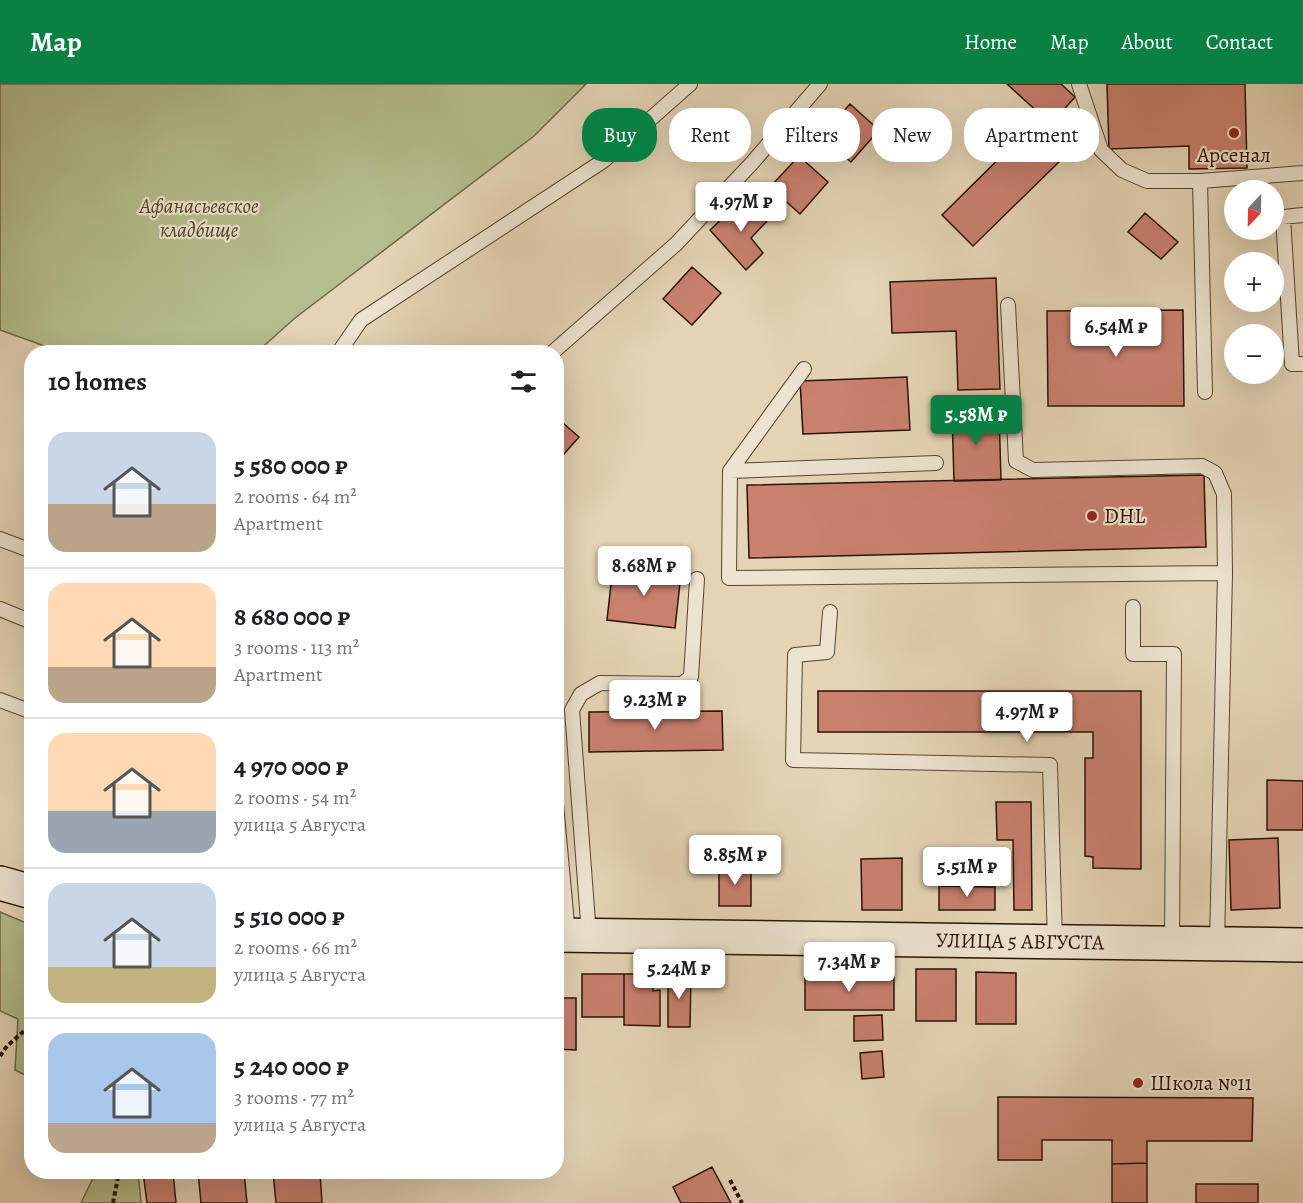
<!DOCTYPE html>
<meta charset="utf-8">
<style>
:root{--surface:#fff;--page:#f6f6f6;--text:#202124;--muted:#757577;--line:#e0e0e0;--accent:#0b8043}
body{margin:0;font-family:Alegreya,serif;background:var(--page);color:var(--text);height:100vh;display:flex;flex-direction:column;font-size:22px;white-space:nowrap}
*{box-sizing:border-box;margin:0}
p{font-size:20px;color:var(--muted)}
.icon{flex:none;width:33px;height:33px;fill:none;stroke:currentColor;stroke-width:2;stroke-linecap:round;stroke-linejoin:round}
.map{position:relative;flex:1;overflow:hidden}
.sheet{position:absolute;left:24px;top:261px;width:540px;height:834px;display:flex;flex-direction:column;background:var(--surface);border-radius:24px;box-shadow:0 6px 24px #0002}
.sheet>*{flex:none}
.guide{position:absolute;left:582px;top:24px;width:570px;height:54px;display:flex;gap:12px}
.needle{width:39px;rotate:202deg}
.tools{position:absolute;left:1224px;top:96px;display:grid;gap:12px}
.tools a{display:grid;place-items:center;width:60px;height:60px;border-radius:50%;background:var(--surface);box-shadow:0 6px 24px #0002;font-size:30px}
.price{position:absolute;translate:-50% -51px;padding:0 14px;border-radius:6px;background:#fff;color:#222;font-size:20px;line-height:39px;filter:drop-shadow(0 2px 3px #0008)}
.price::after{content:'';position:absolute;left:50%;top:36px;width:18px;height:14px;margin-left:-9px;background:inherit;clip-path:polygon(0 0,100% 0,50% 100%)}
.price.current{background:var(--accent);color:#fff}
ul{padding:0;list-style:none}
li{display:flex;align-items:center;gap:18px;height:150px;padding:0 24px}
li+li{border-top:2px solid var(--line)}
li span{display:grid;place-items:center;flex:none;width:168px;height:120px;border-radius:18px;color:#555}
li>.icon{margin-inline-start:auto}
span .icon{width:72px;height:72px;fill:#fffc;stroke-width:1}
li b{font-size:26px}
h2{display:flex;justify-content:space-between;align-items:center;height:72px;padding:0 24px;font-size:26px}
.chip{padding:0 21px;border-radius:24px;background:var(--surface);box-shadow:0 6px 24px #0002;font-size:21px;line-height:54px}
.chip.current{background:var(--accent);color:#fff}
header{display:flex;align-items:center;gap:36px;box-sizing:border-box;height:84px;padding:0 30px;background:var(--accent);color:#fff}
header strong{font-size:28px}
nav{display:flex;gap:33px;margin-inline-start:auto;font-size:21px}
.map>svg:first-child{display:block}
.green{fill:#b4bd8d;stroke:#6e6848;stroke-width:1.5}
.building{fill:#c9806f;stroke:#281304;stroke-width:1.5}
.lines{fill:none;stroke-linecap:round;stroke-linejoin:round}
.service-casing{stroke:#574330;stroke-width:16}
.secondary-casing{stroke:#281304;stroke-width:36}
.path{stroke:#281304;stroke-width:4;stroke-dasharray:4.5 3;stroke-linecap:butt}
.service{stroke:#ede3cf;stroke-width:14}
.secondary{stroke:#ede3cf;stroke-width:33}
.poi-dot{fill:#8f2418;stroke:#ede3cf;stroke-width:2}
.labels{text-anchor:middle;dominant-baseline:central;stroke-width:4.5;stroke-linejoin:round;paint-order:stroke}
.poi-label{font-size:21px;fill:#281304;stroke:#ede3cf;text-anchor:start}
.park-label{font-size:21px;font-style:italic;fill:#52462d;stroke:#ede3cf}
.street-label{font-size:21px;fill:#281304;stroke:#ede3cf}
</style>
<header>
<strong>Map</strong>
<nav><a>Home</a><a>Map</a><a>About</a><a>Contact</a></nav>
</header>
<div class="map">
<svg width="1303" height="1119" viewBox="0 0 1303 1119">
<rect width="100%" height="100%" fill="#e4d4b5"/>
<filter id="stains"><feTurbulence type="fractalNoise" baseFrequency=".00333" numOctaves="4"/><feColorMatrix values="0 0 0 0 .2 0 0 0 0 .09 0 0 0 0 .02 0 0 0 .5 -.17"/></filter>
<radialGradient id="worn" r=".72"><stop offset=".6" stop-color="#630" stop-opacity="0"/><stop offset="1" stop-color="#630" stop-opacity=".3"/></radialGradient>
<path class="green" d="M 0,0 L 586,0 L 534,52 L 295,234 L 257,268 L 61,268 L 0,246 Z
M 0,828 L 31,841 L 31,994 L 15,986 L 18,935 L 0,927 Z
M 96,1088 L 138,1088 L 141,1119 L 81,1119 Z"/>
<path class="building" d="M 1007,0 L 1061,0 L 1075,13 L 1051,40 Z
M 1107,0 L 1245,0 L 1247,84 L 1189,85 L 1189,62 L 1109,65 Z
M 850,20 L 879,46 L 851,78 L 821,52 Z
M 1032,42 L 1063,74 L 973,162 L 942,131 Z
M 799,72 L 828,98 L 800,130 L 770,103 Z
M 744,114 L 767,137 L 751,154 L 763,169 L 746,186 L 710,146 Z
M 1145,129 L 1178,158 L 1161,175 L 1128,148 Z
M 692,183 L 721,209 L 692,241 L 663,215 Z
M 996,194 L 1000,305 L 958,306 L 956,247 L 892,249 L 890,198 Z
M 1183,226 L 1184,322 L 1048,322 L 1047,227 Z
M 907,293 L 910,346 L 803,350 L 800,297 Z
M 999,328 L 1001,396 L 954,397 L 952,329 Z
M 556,333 L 579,353 L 556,379 Z
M 1204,391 L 1206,463 L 749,474 L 747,401 Z
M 613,482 L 681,490 L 675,544 L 607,536 Z
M 818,607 L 1141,607 L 1141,785 L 1093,784 L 1093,773 L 1085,772 L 1085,674 L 1093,674 L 1093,648 L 818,648 Z
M 722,627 L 723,666 L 589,668 L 589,628 Z
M 1267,696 L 1303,697 L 1303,746 L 1267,746 Z
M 996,718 L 1031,718 L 1032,826 L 1014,826 L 1013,756 L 997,756 Z
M 1278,754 L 1280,824 L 1231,826 L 1229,756 Z
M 902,774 L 902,826 L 862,826 L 861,775 Z
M 719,783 L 751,783 L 751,822 L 719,822 Z
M 939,802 L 995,803 L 995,826 L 939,826 Z
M 916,885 L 956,885 L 956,937 L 916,937 Z
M 976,888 L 1016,889 L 1016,940 L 976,940 Z
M 582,890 L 624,890 L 624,933 L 582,933 Z
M 624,890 L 653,890 L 653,907 L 660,906 L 660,942 L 624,941 Z
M 668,890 L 691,890 L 690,943 L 668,943 Z
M 805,892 L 894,892 L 894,926 L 805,926 Z
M 556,914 L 576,914 L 576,966 L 556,965 Z
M 882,931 L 883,956 L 854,957 L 854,932 Z
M 882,967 L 884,993 L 862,995 L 860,969 Z
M 998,1013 L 1253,1014 L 1252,1057 L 1147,1057 L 1147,1079 L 1112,1080 L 1112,1056 L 1042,1056 L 1042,1076 L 998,1076 Z
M 1147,1079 L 1147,1119 L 1112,1119 L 1112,1080 Z
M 712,1083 L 731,1119 L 681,1119 L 673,1103 Z
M 143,1088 L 173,1088 L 176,1119 L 147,1119 Z
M 198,1088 L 244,1088 L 247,1119 L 201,1119 Z
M 273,1088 L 320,1088 L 322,1119 L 276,1119 Z
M 1196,1100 L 1258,1100 L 1258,1119 L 1196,1119 Z"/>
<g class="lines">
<g class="service-casing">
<path id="service" d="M 1079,0 L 1101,66 L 1122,86 L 1147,97 L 1200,97 L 1303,89
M 1200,97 L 1205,308
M 1303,131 L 1283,133 L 1292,280 L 1303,280
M 1008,221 L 1016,377 L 1033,386 L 1202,382 L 1215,389 L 1224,410 L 1225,489
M 339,268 L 361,236 L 603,77 L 690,0
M 553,268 L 676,160 L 752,79 L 820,0
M 936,379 L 730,387 L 729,494 L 1225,489 L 1217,860
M 730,387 L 804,285
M 0,455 L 32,467
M 1133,523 L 1133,570 L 1174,570 L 1172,860
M 0,525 L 32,538
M 830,528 L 827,568 L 795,571 L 793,676 L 1050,681 L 1055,859
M 0,616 L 32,628
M 556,720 L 568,851
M 589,851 L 572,626 L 581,610 L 600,599 L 682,600 L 691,593 L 697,495"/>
</g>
<g class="secondary-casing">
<g id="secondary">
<path d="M 0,799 L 32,808"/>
<path id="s1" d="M 556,851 L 1303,861"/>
</g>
</g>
<path class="path" d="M 0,972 L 7,962 L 32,940
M 730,1096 L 742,1119
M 113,1119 L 119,1088"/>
<use href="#service" class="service"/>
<use href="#secondary" class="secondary"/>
</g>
<g class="poi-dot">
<circle cx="1234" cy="49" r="6"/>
<circle cx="1092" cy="432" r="6"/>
<circle cx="1138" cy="999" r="6"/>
</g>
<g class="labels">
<g class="poi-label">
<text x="1234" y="71" text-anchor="middle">Арсенал</text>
<text x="1104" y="432">DHL</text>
<text x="1150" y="999">Школа №11</text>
</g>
<g class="park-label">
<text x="199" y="122">Афанасьевское<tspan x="199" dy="24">кладбище</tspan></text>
</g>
<g class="street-label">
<text stroke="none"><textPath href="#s1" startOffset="464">УЛИЦА 5 АВГУСТА</textPath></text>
</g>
</g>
<rect width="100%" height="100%" filter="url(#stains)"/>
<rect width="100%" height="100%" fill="url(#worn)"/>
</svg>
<div class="tools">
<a><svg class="needle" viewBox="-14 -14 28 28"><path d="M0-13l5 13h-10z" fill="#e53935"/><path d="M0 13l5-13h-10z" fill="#757577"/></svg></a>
<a>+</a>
<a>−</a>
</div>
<b class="price" style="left:741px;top:149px">4.97M ₽</b>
<b class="price" style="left:1116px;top:274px">6.54M ₽</b>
<b class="price current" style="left:976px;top:362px">5.58M ₽</b>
<b class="price" style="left:644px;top:513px">8.68M ₽</b>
<b class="price" style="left:655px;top:647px">9.23M ₽</b>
<b class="price" style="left:1027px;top:659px">4.97M ₽</b>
<b class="price" style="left:735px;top:802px">8.85M ₽</b>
<b class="price" style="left:967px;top:814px">5.51M ₽</b>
<b class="price" style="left:849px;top:909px">7.34M ₽</b>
<b class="price" style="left:679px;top:916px">5.24M ₽</b>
<div class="guide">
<a class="chip current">Buy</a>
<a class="chip">Rent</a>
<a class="chip">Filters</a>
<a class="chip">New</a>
<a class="chip">Apartment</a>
</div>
<section class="sheet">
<h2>10 homes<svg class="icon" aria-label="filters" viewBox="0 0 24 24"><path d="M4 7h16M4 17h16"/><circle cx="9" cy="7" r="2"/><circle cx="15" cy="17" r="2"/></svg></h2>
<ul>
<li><span style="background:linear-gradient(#c9d6e8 60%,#b9a48a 0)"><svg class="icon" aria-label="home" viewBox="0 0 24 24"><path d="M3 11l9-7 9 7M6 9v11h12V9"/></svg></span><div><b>5 580 000 ₽</b><p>2 rooms · 64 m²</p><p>Apartment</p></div></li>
<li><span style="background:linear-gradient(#ffd9b3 70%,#b9a48a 0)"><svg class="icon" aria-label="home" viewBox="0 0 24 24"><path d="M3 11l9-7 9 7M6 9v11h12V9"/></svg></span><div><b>8 680 000 ₽</b><p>3 rooms · 113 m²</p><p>Apartment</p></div></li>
<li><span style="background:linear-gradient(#ffd9b3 65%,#9aa5b1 0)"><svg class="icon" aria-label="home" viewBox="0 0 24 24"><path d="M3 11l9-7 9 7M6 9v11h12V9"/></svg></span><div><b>4 970 000 ₽</b><p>2 rooms · 54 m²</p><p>улица 5 Августа</p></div></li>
<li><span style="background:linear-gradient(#c9d6e8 70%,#c2b280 0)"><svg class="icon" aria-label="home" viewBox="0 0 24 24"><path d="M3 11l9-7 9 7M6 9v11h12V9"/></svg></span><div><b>5 510 000 ₽</b><p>2 rooms · 66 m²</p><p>улица 5 Августа</p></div></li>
<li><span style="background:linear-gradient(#a9c7e8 75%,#b9a48a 0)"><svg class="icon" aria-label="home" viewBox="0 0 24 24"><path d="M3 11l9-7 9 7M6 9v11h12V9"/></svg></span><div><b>5 240 000 ₽</b><p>3 rooms · 77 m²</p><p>улица 5 Августа</p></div></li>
</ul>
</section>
</div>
